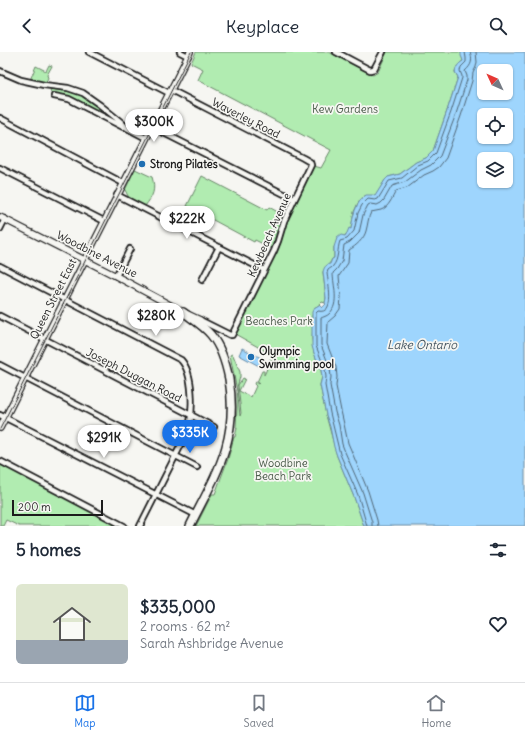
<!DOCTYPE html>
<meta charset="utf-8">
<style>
:root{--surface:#fff;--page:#f6f6f7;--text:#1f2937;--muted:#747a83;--line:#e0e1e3;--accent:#1a73e8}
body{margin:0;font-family:Delius,sans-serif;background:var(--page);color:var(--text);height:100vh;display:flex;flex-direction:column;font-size:15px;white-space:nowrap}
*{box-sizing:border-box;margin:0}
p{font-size:13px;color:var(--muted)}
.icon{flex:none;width:22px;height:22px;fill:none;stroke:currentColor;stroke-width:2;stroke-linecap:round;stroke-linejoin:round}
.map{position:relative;height:474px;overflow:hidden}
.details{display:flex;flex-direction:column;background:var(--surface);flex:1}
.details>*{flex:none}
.needle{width:26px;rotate:314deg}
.controls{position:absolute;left:477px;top:12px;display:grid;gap:8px}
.controls a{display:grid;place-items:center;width:36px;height:36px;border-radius:6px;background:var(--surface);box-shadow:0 1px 3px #0004;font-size:20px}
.scale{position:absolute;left:12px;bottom:10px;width:91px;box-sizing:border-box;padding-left:4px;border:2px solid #1c1c1c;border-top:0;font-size:11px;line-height:14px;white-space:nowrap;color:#1c1c1c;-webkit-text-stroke:3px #f6f6f2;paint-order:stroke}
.price{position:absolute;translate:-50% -34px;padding:0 9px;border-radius:14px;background:#fff;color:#222;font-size:13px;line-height:26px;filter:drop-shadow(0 1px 2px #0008)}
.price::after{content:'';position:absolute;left:50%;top:24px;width:12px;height:9px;margin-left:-6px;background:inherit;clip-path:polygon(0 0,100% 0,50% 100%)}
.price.selected{background:var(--accent);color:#fff}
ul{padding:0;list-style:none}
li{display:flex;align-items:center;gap:12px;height:100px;padding:0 16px}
li span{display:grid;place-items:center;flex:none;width:112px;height:80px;border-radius:6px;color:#555}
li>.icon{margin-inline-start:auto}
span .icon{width:48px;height:48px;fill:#fffc;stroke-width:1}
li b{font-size:17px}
h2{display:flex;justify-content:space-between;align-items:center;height:48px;padding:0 16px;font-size:17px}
header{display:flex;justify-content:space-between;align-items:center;height:52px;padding:0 16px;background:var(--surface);font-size:18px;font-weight:600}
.dock{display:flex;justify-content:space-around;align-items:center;height:56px;border-top:1px solid var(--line);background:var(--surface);font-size:11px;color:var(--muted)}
.dock a{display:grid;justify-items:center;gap:2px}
.dock .selected{color:var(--accent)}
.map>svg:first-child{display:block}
.green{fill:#b1ecb1;stroke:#668466}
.water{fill:#9ed5fd;stroke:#6a8ba3;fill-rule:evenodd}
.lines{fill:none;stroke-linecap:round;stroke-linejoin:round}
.shore{stroke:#506676;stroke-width:1}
.minor-casing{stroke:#1c1c1c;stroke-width:8}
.major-casing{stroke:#1c1c1c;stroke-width:8}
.highway-casing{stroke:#1c1c1c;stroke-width:10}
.minor{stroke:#f6f6f2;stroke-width:4.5}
.major{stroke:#f6f6f2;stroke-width:5.5}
.highway{stroke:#f6f6f2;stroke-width:7}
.tram{stroke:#1c1c1c;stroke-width:1}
.poi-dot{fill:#1f6fb2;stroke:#f6f6f2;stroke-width:1.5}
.labels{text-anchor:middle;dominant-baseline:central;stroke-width:3.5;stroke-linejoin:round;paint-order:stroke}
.park-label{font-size:11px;fill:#495a49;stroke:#f6f6f2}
.street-label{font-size:11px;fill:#1c1c1c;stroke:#f6f6f2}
.poi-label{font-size:11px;font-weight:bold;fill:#1c1c1c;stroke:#f6f6f2;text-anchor:start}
.water-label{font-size:12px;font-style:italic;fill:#435460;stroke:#f6f6f2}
</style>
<header><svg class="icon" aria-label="back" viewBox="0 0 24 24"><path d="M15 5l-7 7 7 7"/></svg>Keyplace<svg class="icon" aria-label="search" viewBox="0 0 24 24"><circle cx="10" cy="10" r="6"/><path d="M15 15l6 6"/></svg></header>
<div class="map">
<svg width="525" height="474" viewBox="0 0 525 474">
<rect width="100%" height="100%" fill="#f6f6f2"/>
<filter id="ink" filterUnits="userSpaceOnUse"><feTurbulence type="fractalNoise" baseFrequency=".025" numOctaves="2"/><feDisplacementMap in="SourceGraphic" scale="8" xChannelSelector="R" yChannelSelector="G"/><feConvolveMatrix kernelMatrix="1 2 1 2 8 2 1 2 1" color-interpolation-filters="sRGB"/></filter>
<g filter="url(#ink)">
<path class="green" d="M 196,0 L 329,0 L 373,23 L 378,20 L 387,0 L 461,0 L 463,9 C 458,12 456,15 455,20 L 458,25 L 447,59 L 433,99 L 426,106 L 416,110 L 400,122 L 388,125 L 385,128 L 375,145 L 364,144 L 358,151 L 354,160 L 351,177 L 334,195 L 334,206 L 332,207 C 329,214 325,214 323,220 L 326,246 L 325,251 L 322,250 L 319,253 L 314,256 L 312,264 L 313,272 L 312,287 L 314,301 L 321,318 L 322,325 L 320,333 L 326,363 L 337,404 L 354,445 L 364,474 L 196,474 L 212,442 L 215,442 L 228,407 L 234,385 L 235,385 L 237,376 L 236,375 L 237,357 L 237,339 L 230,303 L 232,302 L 233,303 L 240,320 L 240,325 L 237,335 L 240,364 L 241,361 L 238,333 L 243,326 L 245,327 L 239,339 L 251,345 L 256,334 L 254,332 L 255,330 L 258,332 L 259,331 L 257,330 L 262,319 L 264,319 L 264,323 L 266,319 L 270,307 L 271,307 L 272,309 L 274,304 L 235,282 L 280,192 L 286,170 L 314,114 L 321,116 L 331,98 L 198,28 L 203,17 L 191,11 Z
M 49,13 L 52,14 L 47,23 L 48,26 L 45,31 L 30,28 L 36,14 L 46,19 Z
M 51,36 C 60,38 69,37 77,42 C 87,43 100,55 108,61 L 108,63 L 105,63 C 94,57 83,50 71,45 C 64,42 57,45 50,40 Z
M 135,117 L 152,125 C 156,138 153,144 145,154 L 129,146 L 125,138 Z
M 202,124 L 267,158 L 269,155 L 283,163 C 277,173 277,185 271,196 L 255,188 L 254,190 L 187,154 Z
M 0,412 L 119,474 L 19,474 L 6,468 L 3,474 L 0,474 Z"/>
<path class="water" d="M 461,0 L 525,0 L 525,474 L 364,474 L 354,445 L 337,404 L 334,395 L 330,375 L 326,363 L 320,333 L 322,325 L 321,318 L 314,301 L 312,294 L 312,260 L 314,256 L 319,253 L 322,256 L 326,252 L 325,251 L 326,246 L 323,220 C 324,216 325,213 330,212 L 332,207 L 334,206 L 334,195 L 337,186 L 341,183 L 345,184 L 347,181 L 349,176 L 351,177 C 353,164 355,151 366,143 L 373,143 L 375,144 L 385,128 L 388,125 L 400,122 L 416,110 L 426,106 L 433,99 L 447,59 L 458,25 L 455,20 C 456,15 458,12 463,9 L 462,6 L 461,4 ZM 484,19 L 506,19 L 506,41 L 484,41 ZM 484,63 L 506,63 L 506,85 L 484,85 ZM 484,107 L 506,107 L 506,129 L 484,129 Z
M 242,296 L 263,307 L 259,314 L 239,303 Z"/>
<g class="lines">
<path class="shore" d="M 367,474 L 358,443 L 340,402 L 330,361 L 325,333 L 326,325 L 325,317 L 316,294 L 316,261 L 318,259 C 336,263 328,231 327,221 L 328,218 C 330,216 332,216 333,214 C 339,207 337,197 340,189 L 347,187 L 354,179 L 358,161 L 362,153 L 368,147 L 375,148 L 378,147 L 389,129 L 402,126 L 418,113 L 428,109 L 436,101 L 451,60 L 462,26 L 462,24 L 460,19 L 461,15 L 466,10 L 466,6 L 465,0
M 372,474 L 372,470 L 363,441 L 345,400 L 342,392 L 339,373 L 335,360 L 330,333 L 331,325 L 330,316 L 321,293 L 321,266 C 323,265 327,264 329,262 C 340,252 333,233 333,221 L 337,217 L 342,209 L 344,193 L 350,190 L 359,181 L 363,163 L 368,153 L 370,152 L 377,153 L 381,151 L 384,148 L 392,134 L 405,130 L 421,118 L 431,113 L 440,104 L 456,62 L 467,28 L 467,24 L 465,19 C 472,13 473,8 470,0
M 378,474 L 377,468 L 368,439 L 351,398 L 348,391 L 344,372 L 341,359 L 336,334 L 337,325 L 336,315 L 327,292 L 328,270 L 335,264 L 340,257 L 341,245 L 339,224 L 348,211 L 349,198 C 356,194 364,187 366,179 C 368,172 368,166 371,160 C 374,159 378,159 381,158 C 389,155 392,146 396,139 L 407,136 L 424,123 L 433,119 L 439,115 L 446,106 L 461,64 L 472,29 L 473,21 L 476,15 L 477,10 L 476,0"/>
<g class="minor-casing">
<path id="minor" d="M 89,0 L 169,41
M 180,0 L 188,4
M 336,0 L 370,18 L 374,17 L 383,0
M 0,19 L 21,28 L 44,33 L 68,36 L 83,41 L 100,53 L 121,70 L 127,76 L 146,86
M 171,38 L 303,106 L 310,110 L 311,113 L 284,169 L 278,189 L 274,199 L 232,283 L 230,283 L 200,268
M 54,44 L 69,47 L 123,75
M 0,66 L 123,131
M 152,75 L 294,147
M 0,116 L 104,169
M 117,143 L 264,218
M 0,177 L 5,167
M 0,214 L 181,308 C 194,322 193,359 189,377 L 140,474
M 116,224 L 130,197
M 202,228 L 219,195
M 0,264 L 214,375
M 0,313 L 197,415
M 0,363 L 196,463
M 0,409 L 124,474"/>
</g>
<g class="major-casing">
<path id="major" d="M 0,165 L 116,224 L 183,260 L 200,268
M 0,376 L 190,0"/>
</g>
<g class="highway-casing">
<path id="highway" d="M 183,260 C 192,267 203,273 211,283 C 221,295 226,312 229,327 C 239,389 216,422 190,474"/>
</g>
<use href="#minor" class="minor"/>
<use href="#major" class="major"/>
<use href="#highway" class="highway"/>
<path class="tram" d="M 0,377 L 191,0"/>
</g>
</g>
<g class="poi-dot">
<circle cx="142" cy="112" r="4"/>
<circle cx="251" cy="305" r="4"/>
</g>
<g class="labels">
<g class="park-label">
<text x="345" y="57">Kew Gardens</text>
<text x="279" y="269">Beaches Park</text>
<text x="283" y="411">Woodbine<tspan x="283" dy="13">Beach Park</tspan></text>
</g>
<g class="street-label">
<text transform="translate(246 66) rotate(27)">Waverley Road</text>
<text transform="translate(269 183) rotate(-66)">Kewbeach Avenue</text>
<text transform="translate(97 202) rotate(27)">Woodbine Avenue</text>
<text transform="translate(53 247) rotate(-63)">Queen Street East</text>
<text transform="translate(134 323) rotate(27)">Joseph Duggan Road</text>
</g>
<g class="poi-label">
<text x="150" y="112">Strong Pilates</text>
<text x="259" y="299">Olympic<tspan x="259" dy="13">Swimming pool</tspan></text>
</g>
<g class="water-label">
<text x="422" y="292">Lake Ontario</text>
</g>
</g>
</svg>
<div class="controls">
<a><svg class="needle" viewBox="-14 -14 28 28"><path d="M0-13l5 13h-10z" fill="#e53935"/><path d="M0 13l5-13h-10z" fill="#747a83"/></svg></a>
<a><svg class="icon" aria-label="locate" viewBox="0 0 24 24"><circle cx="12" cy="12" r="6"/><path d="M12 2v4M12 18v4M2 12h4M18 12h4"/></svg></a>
<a><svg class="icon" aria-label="layers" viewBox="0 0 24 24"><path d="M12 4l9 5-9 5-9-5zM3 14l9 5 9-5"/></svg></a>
</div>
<div class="scale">200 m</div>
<b class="price" style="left:154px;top:91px">$300K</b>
<b class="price" style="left:187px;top:188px">$222K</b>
<b class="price" style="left:156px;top:285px">$280K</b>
<b class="price selected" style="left:190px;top:402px">$335K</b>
<b class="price" style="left:104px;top:407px">$291K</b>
</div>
<section class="details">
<h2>5 homes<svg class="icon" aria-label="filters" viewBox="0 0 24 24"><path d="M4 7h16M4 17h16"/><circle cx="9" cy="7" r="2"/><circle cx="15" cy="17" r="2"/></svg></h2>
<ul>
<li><span style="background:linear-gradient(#dfe7d0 70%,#9aa5b1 0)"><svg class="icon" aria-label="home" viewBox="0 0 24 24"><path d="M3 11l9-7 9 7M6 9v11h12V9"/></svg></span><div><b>$335,000</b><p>2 rooms · 62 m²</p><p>Sarah Ashbridge Avenue</p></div><svg class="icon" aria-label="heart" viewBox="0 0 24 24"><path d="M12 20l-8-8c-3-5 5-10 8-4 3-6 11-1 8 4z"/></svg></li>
</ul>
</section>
<nav class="dock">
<a class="selected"><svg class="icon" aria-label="map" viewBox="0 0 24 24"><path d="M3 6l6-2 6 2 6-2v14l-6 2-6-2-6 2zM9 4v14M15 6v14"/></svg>Map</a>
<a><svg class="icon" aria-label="saved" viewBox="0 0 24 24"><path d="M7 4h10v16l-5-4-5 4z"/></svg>Saved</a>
<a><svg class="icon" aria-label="home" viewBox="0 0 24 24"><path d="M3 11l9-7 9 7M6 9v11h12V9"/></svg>Home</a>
</nav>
